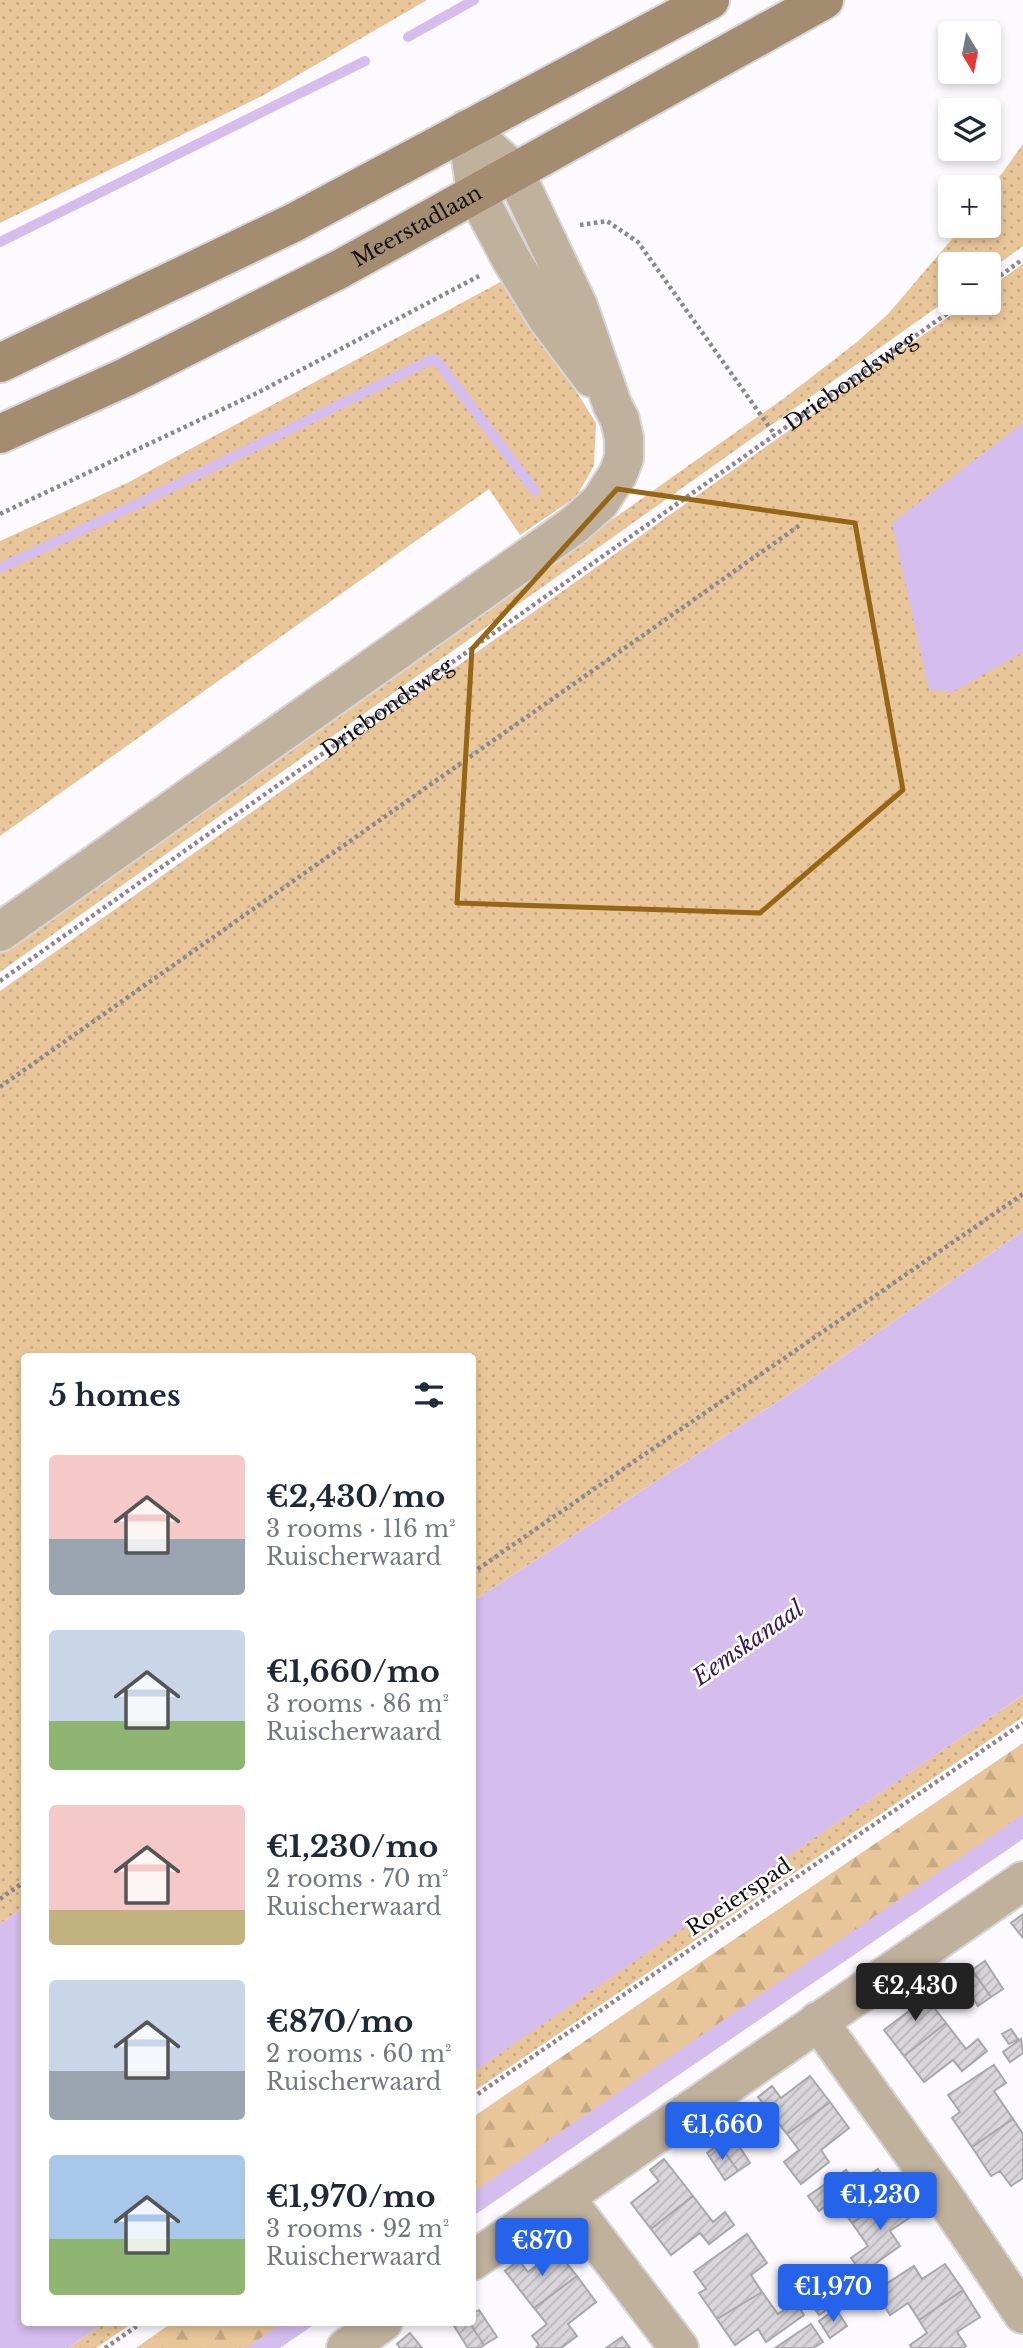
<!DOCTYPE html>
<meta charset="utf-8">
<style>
:root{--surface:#fff;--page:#f6f6f7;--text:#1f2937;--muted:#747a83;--accent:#2563eb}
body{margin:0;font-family:"Libre Baskerville",serif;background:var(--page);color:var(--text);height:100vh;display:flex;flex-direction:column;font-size:26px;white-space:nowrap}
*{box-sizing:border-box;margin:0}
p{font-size:23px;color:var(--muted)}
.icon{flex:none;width:38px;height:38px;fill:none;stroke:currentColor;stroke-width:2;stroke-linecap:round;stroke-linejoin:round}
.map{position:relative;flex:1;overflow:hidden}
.details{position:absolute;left:21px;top:1353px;width:455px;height:973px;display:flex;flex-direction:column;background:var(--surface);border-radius:7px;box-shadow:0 4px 10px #0003}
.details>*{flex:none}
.needle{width:46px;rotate:170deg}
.fabs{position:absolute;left:938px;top:21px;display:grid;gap:14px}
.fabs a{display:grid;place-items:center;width:63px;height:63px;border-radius:7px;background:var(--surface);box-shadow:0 4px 10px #0003;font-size:35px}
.price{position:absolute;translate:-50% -60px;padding:0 16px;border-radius:7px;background:var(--accent);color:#fff;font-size:23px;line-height:46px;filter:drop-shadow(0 2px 4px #0008)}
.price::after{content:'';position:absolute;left:50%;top:42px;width:21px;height:16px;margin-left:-10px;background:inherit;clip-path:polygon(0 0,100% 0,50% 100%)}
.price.selected{background:#222;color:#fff}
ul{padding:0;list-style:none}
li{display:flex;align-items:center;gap:21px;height:175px;padding:0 28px}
li span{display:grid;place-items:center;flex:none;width:196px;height:140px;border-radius:7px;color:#555}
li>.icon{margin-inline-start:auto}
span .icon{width:84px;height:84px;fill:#fffc;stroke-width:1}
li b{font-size:30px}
h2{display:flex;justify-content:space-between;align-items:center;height:84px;padding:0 28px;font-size:30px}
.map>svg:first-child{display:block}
.grass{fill:url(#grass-dots)}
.forest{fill:url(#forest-firs)}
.water{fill:#d5bded}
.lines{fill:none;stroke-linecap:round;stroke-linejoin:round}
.stream{stroke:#d5bded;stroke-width:10}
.building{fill:url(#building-hatch);stroke:#a9a7ab;stroke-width:2}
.minor-casing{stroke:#d6d5d8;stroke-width:42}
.tertiary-casing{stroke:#d6d5d8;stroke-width:42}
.secondary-casing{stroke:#d6d5d8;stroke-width:42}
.path{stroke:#8b898c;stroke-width:4.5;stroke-dasharray:3.5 3.5;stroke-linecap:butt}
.minor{stroke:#c0b19d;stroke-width:38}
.tertiary{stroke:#c0b19d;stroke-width:38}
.secondary{stroke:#a38c6f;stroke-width:38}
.marked{fill:none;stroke:#966617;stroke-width:5;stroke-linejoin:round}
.labels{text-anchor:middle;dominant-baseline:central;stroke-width:5;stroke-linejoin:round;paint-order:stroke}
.street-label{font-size:21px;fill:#111012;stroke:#fff}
.water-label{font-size:23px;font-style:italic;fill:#3a1a53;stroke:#fff}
</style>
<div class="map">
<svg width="1023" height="2348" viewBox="0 0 1023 2348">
<defs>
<pattern id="grass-dots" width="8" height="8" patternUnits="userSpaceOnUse" patternTransform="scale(1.75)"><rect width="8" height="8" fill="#e9c699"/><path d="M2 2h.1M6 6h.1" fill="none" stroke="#c7a983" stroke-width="1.8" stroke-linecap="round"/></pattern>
<pattern id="forest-firs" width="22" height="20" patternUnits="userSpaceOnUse" patternTransform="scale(1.75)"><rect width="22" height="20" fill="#e9c699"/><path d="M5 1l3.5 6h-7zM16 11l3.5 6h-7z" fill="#c7a983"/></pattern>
<pattern id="building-hatch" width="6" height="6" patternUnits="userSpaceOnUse" patternTransform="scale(1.75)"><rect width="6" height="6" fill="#d9d6db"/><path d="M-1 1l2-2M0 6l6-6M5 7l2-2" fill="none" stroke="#b9b7bb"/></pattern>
</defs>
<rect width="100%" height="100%" fill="#fcfafe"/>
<path class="grass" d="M 0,0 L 427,0 L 262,96 L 0,223 Z
M 1023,144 L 1023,246 L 989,271 L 989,264 L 950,264 L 950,298 L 0,972 L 0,952 L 787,396 L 857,342 L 889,313 L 963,226 L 989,226 L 989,191 Z
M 1023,264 L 1023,1231 L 792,1392 L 473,1601 L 472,1356 L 24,1356 L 24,1907 L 0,1924 L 0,991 L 968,303 L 989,303 L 989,288 Z
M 506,279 L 596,423 L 594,466 L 576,497 L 520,535 L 489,489 L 0,836 L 0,541 L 129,482 Z
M 1023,1695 L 1023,1717 L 473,2092 L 472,2072 Z
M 106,2322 L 134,2322 L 96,2348 L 68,2348 Z"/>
<path class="forest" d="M 1023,1743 L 1023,1822 L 473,2196 L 473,2117 Z
M 173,2322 L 289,2322 L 252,2348 L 136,2348 Z"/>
<path class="water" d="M 1023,423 L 1023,652 L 953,692 L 929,690 L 892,523 Z
M 1023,1231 L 1023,1695 L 473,2072 L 473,1601 L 792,1392 Z
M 1023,1814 L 1023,1839 L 473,2216 L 473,2192 Z
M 24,1907 L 24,2322 L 106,2322 L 68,2348 L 0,2348 L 0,1924 Z
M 283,2322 L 318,2322 L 280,2348 L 246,2348 Z"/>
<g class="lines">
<path class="stream" d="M 408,37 L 474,0
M 0,242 L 365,61
M 0,568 L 139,503 L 432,359 L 438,362 L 535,491"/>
</g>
<path class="building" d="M 1023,1914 L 1023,1938 L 1011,1923 Z
M 985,1961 L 1003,1989 L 991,1997 L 972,1970 Z
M 972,1970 L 991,1997 L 978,2006 L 960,1978 Z
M 917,1986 L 946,2023 L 904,2056 L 884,2030 L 913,2008 L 904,1996 Z
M 946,2023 L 966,2049 L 978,2039 L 987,2051 L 962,2071 L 953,2060 L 924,2082 L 904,2056 Z
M 1011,2029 L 1018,2039 L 1009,2044 L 1002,2034 Z
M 1021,2039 L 1023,2053 L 1010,2062 L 1003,2052 Z
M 994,2065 L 1006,2083 L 994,2091 L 1013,2119 L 972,2147 L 952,2118 L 960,2112 L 948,2095 Z
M 810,2076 L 830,2102 L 787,2134 L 758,2097 L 772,2086 L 781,2098 Z
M 830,2102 L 849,2128 L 821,2150 L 829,2162 L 801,2184 L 784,2162 L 799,2150 L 787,2134 Z
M 1013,2119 L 1023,2134 L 1023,2178 L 1011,2186 L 1000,2171 L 991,2176 L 972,2147 Z
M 732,2135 L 750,2163 L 738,2171 L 719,2144 Z
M 719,2144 L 738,2171 L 725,2180 L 707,2153 Z
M 664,2159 L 693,2196 L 651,2229 L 631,2203 L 659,2181 L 650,2170 Z
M 878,2169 L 896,2194 L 852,2223 L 835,2199 L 819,2211 L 808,2196 L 846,2170 L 856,2184 Z
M 896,2194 L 912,2216 L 890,2231 L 900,2246 L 862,2273 L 851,2258 L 868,2246 L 852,2223 Z
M 693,2196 L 713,2222 L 725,2212 L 734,2225 L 709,2244 L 700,2233 L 671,2255 L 651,2229 Z
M 747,2234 L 767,2263 L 751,2275 L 762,2292 L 717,2319 L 699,2293 L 706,2289 L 694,2272 Z
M 556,2250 L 577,2276 L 534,2308 L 505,2271 L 519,2260 L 528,2272 Z
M 945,2264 L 963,2290 L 919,2320 L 908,2303 L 890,2315 L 875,2291 L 914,2266 L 922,2279 Z
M 577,2276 L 596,2302 L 568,2324 L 577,2336 L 561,2348 L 536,2348 L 539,2345 L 532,2336 L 547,2324 L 534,2308 Z
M 963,2290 L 980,2317 L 957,2332 L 966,2346 L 963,2348 L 912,2348 L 910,2345 L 927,2333 L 919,2320 Z
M 762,2292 L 778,2314 L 795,2302 L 804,2315 L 766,2342 L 758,2329 L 735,2345 L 717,2319 Z
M 827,2296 L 833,2305 L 819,2315 L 812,2305 Z
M 836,2309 L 847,2326 L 830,2338 L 819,2321 Z
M 479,2310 L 497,2337 L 484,2345 L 469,2322 L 472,2322 L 472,2314 Z
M 460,2322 L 469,2322 L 484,2345 L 480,2348 L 468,2348 L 454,2326 Z
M 811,2324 L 823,2342 L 813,2348 L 775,2348 Z
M 410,2333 L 422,2348 L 400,2348 L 397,2344 Z
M 622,2337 L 630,2348 L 606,2348 Z"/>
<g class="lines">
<g class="minor-casing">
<path id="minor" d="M 818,2021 L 940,2191 L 1023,2314
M 565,2198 L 679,2348
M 472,2261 L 1023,1881
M 346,2348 L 383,2322"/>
</g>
<g class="tertiary-casing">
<path id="tertiary" d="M 467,129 L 476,193 L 511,259 L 547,318 L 592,378
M 0,932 L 573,526 L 600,502 L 618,474 L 624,458 L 624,438 L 620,420 L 612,404 L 578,306 L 514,171 L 467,129"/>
</g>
<g class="secondary-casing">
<g id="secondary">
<path d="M 0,363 L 293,223 L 710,0"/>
<path id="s2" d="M 0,434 L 126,377 L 340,269 L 824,0"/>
</g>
</g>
<g class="path">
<path d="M 580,225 L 607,221 L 638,242 L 775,435"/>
<path d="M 989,284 L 1023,259"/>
<path d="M 0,514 L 259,392 L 479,276"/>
<path id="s1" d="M 0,981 L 962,303"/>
<path d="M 0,1087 L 800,525"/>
<path d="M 472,1573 L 1023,1194"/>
<path d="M 0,1899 L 24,1882"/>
<path d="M 472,2098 L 1023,1723"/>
<path d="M 105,2348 L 143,2322"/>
</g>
<use href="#minor" class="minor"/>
<use href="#tertiary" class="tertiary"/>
<use href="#secondary" class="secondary"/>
</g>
<path class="marked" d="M 617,489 L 855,523 L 903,790 L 760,913 L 457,903 L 472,649 Z"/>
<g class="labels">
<g class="street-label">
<text stroke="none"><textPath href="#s2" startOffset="466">Meerstadlaan</textPath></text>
<text stroke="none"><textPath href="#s1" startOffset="1041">Driebondsweg</textPath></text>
<text stroke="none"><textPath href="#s1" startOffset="474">Driebondsweg</textPath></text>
<text transform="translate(739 1897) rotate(-34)">Roeierspad</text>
</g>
<g class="water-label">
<text transform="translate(748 1643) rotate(-35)">Eemskanaal</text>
</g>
</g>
</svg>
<div class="fabs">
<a><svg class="needle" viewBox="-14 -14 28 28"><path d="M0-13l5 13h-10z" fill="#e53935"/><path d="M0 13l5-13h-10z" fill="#747a83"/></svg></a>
<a><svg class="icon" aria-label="layers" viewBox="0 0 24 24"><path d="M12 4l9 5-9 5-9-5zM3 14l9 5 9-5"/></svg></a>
<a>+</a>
<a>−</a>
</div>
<b class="price selected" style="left:915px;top:2023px">€2,430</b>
<b class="price" style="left:722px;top:2162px">€1,660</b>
<b class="price" style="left:880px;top:2232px">€1,230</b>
<b class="price" style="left:542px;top:2278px">€870</b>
<b class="price" style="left:833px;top:2324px">€1,970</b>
<section class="details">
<h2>5 homes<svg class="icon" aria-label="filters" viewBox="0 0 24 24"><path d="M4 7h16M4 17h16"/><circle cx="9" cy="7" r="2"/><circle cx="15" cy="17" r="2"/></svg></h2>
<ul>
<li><span style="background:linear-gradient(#f6c9c9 60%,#9aa5b1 0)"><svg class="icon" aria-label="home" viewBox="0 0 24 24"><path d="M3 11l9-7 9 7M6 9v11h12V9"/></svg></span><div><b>€2,430/mo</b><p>3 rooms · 116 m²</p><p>Ruischerwaard</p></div></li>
<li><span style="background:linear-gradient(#c9d6e8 65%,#8fb573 0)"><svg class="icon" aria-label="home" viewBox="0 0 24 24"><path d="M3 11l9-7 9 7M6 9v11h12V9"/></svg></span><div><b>€1,660/mo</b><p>3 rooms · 86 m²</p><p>Ruischerwaard</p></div></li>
<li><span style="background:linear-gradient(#f6c9c9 75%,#c2b280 0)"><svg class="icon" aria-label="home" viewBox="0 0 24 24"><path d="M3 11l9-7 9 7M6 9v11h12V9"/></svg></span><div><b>€1,230/mo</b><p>2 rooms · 70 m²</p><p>Ruischerwaard</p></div></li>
<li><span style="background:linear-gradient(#c9d6e8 65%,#9aa5b1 0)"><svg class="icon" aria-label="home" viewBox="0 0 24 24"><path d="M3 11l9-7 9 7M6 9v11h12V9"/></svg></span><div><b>€870/mo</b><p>2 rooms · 60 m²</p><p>Ruischerwaard</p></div></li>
<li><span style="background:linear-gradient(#a9c7e8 60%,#8fb573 0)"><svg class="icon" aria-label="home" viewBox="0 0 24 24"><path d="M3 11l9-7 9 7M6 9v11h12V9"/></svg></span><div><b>€1,970/mo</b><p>3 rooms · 92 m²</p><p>Ruischerwaard</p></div></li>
</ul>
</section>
</div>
